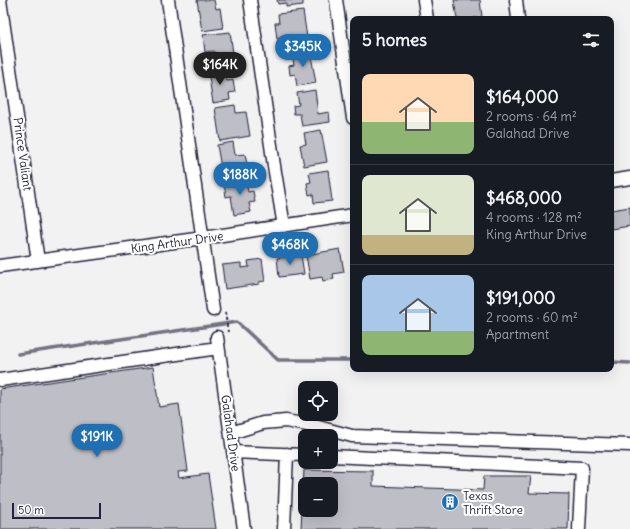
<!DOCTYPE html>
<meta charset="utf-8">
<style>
:root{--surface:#171b24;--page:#242831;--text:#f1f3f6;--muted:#9ea1a6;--line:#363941;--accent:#1f6fb2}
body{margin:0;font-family:Delius,sans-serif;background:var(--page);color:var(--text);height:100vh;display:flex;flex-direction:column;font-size:15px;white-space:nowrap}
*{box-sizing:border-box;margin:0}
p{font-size:13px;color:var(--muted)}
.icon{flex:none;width:22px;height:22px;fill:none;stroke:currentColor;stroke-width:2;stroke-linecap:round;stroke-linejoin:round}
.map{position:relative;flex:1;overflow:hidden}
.drawer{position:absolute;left:350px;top:16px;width:264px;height:356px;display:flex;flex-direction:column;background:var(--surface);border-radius:8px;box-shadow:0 4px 16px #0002}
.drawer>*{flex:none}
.buttons{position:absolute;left:298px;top:381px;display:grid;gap:8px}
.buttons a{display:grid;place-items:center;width:40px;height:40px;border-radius:8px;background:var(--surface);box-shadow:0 4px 16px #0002;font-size:20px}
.scale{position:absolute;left:12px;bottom:10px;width:89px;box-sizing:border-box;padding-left:4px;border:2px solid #22223b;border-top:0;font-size:11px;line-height:14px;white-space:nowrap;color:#22223b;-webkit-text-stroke:3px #fff;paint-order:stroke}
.price{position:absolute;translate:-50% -34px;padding:0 9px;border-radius:14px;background:var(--accent);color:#fff;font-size:13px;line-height:26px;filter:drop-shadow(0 1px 2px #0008)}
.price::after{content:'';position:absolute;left:50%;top:24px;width:12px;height:9px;margin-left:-6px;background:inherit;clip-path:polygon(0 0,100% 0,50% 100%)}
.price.on{background:#222;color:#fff}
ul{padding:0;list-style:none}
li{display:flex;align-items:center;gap:12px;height:100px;padding:0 12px}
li+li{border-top:1px solid var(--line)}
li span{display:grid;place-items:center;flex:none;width:112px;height:80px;border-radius:8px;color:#555}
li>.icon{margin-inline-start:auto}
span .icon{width:48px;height:48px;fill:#fffc;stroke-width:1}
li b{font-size:17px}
h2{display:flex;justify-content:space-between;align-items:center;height:48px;padding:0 12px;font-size:17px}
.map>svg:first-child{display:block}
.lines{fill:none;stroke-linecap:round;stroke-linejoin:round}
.stream{stroke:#727282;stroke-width:3.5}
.building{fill:#bebec6;stroke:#22223b;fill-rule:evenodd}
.minor-casing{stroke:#22223b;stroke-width:15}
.path{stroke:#22223b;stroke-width:2;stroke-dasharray:3 3;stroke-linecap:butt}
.minor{stroke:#fff;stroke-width:12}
.labels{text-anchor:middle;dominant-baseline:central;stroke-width:4;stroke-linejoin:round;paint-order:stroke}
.street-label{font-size:12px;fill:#22223b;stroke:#fff}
.poi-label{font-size:12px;fill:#22223b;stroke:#fff;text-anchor:start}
</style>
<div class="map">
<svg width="630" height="529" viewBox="0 0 630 529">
<rect width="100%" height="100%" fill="#f2f2f3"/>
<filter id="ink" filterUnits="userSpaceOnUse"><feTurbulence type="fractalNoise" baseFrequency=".025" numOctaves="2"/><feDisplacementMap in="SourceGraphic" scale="8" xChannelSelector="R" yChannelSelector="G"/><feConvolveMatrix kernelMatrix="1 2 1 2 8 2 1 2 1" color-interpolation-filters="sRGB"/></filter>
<g filter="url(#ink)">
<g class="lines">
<path class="stream" d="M 18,354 L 237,322 L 278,360 L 353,360
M 611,362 L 630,363"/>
</g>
<path class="building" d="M 197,0 L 214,0 L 216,9 L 220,8 L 223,28 L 202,31 Z
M 277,0 L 303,0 L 303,5 L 286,7 L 286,3 L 278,4 Z
M 454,0 L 480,0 L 482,17 L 468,19 L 457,19 Z
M 303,11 L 308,44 L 289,47 L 288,37 L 277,39 L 275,23 L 279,23 L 278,14 Z
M 230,32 L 233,53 L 230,54 L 231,63 L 215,65 L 214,51 L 205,52 L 203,35 Z
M 310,50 L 316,83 L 297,86 L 295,74 L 290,75 L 289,66 L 294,65 L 292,53 Z
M 225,68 L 227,81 L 233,80 L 235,92 L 229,93 L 230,100 L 213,103 L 208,71 Z
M 315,90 L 318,114 L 329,112 L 330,122 L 302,126 L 300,114 L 294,114 L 293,106 L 299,105 L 297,93 Z
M 235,105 L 236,113 L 246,112 L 250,136 L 220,141 L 215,108 Z
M 321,130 L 327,162 L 304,166 L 300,145 L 306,144 L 304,133 Z
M 233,142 L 235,155 L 245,154 L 248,170 L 237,171 L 238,177 L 223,179 L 217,145 Z
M 328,170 L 332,201 L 314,203 L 313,194 L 309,195 L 307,183 L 311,182 L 309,173 Z
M 246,180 L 248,192 L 253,191 L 255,202 L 249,203 L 251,212 L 234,215 L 231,196 L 226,197 L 224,183 Z
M 630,207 L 630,226 L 611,229 L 611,210 Z
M 340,249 L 344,272 L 333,274 L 334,279 L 323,281 L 322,277 L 310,279 L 306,255 Z
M 301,255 L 304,274 L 279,277 L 277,258 Z
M 262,259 L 265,281 L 259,282 L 259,284 L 225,289 L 222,265 L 241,263 L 241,268 L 249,267 L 248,261 Z
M 153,367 L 159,407 L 179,404 L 188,471 L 178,472 L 179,478 L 208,474 L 216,529 L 0,529 L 0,389 Z
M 304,470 L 373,471 L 373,486 L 483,490 L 484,476 L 531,476 L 529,493 L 569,494 L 568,529 L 301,529 ZM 305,484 L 331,484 L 331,510 L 305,510 Z"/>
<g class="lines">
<g class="minor-casing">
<path id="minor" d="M 0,0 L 38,261
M 168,0 L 213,310
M 250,0 L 274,166 L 284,226
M 336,0 L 353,118
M 424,0 L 427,19
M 516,0 L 518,19
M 611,181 L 630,178
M 0,266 L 203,238 L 353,215
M 217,337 L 244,529
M 0,380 L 218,348
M 231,433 L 263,423 L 286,421 L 318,427 L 352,436 L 630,445
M 233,452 L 305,455
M 331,456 L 582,468 L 579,529
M 284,529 L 287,454"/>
</g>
<path class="path" d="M 225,312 L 228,332"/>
<use href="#minor" class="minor"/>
</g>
</g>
<defs>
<g id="building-disc" transform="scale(0.9)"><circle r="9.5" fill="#1f6fb2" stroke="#fff"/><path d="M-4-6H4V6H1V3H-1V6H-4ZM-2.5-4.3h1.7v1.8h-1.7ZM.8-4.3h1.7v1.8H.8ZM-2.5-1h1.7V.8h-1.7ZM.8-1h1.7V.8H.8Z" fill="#fff"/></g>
</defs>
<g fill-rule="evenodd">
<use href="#building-disc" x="450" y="502"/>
</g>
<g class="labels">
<g class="street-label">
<text transform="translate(23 154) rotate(82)">Prince Valiant</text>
<text transform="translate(177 242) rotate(-8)">King Arthur Drive</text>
<text transform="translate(231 433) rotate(82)">Galahad Drive</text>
</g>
<g class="poi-label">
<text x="463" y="495">Texas<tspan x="463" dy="14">Thrift Store</tspan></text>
</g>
</g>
</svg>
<div class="buttons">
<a><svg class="icon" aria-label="locate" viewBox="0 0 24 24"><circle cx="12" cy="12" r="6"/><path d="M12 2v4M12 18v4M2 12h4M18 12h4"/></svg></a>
<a>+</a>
<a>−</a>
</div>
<div class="scale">50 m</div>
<b class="price" style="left:303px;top:68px">$345K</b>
<b class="price on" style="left:220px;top:86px">$164K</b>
<b class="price" style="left:240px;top:196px">$188K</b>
<b class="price" style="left:290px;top:266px">$468K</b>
<b class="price" style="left:97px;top:458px">$191K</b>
<section class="drawer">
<h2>5 homes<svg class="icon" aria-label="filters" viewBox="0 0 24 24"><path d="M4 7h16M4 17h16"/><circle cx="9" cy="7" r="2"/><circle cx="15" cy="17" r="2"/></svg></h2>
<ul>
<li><span style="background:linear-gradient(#ffd9b3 60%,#8fb573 0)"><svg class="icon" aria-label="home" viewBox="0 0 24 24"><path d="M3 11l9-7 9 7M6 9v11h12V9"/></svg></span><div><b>$164,000</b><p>2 rooms · 64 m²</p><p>Galahad Drive</p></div></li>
<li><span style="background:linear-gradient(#dfe7d0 75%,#c2b280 0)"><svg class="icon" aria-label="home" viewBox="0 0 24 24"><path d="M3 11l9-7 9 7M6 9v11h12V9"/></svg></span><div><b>$468,000</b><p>4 rooms · 128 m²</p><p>King Arthur Drive</p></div></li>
<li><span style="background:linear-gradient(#a9c7e8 70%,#8fb573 0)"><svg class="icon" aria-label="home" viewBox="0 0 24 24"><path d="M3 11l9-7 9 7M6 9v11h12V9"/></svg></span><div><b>$191,000</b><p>2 rooms · 60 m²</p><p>Apartment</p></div></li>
</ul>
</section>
</div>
